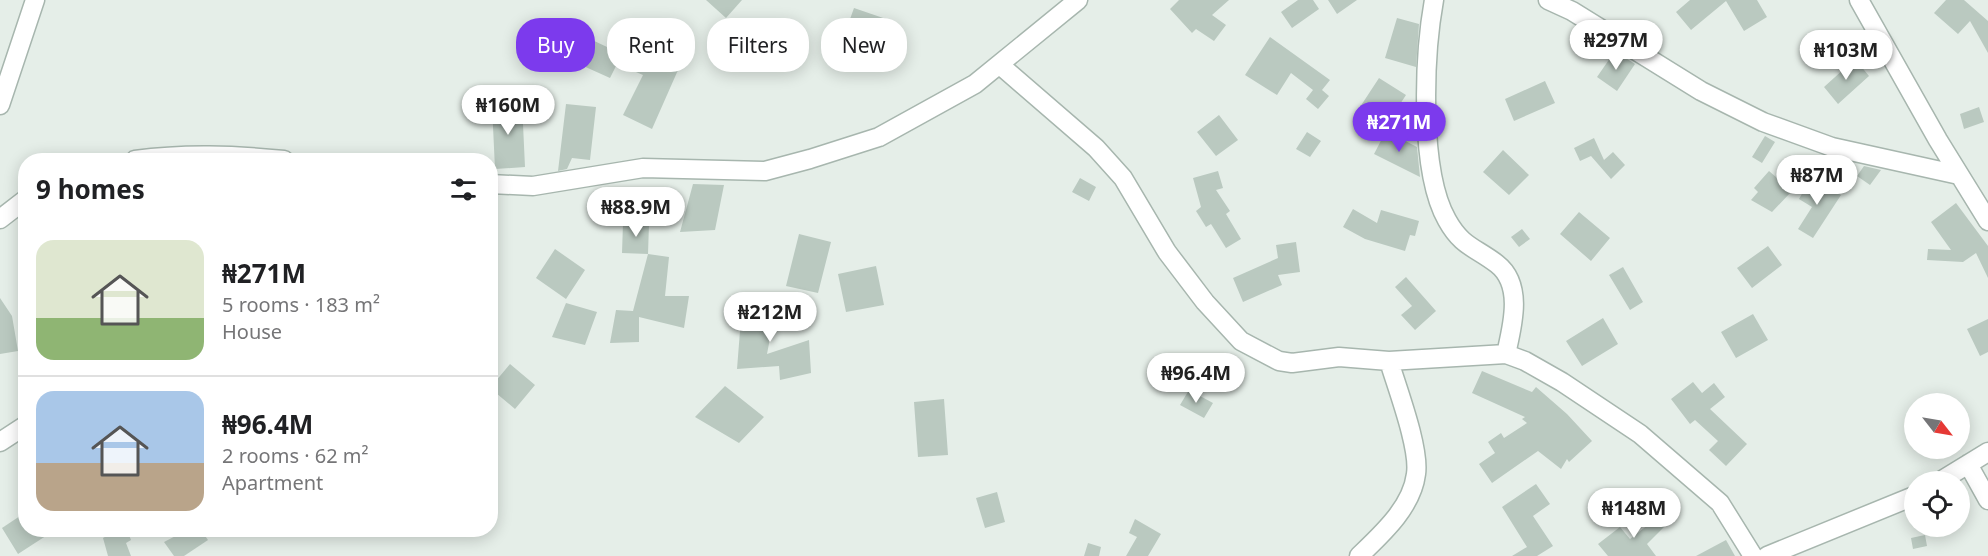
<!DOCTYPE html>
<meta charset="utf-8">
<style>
:root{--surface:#fff;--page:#f6f6f6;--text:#202124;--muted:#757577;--line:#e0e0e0;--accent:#7c3aed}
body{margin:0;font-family:"Noto Sans",sans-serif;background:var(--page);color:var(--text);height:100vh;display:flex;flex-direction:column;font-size:22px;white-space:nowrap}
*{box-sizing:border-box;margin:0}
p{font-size:20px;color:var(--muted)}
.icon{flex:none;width:33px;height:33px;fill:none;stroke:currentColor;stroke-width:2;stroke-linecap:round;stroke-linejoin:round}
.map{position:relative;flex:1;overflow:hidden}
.side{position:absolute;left:18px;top:153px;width:480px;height:384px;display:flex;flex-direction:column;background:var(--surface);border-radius:24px;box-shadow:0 3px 15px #0003}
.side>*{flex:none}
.guide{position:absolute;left:516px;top:18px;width:570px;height:54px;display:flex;gap:12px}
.needle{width:39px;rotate:121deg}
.tools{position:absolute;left:1904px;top:393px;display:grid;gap:12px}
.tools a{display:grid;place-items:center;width:66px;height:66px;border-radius:50%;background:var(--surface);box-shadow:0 3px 15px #0003;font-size:30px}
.price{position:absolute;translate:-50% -51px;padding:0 14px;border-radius:21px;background:#fff;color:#222;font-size:20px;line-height:39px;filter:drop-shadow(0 2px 3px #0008)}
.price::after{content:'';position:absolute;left:50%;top:36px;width:18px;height:14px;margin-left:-9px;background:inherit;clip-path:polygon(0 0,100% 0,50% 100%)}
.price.selected{background:var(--accent);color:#fff}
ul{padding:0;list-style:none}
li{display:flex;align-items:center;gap:18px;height:150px;padding:0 18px}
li+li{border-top:2px solid var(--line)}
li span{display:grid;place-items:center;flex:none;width:168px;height:120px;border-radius:18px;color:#555}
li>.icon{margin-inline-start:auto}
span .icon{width:72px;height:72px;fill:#fffc;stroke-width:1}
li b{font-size:26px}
h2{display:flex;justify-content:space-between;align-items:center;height:72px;padding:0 18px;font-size:26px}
.pill{padding:0 21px;border-radius:24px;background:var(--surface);box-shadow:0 3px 15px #0003;font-size:21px;line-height:54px}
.pill.selected{background:var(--accent);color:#fff}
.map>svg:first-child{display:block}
.building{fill:#bac9c0}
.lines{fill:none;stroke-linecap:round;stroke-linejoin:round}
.minor-casing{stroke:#a7b6ae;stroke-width:21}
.minor{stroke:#fff;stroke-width:18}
</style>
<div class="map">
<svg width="1988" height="556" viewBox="0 0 1988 556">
<rect width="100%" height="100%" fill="#e5eee8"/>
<path class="building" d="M 706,0 L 742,0 L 726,18 Z
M 1179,0 L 1229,0 L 1212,15 L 1226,25 L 1214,41 L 1196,29 L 1192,33 L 1170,9 Z
M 1298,0 L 1313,0 L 1319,9 L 1292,28 L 1281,12 Z
M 1328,0 L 1357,0 L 1337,14 Z
M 1690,0 L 1757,0 L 1767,17 L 1744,31 L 1726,1 L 1691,30 L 1676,12 Z
M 1946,0 L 1964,0 L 1988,21 L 1988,53 L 1970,21 L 1958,34 L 1934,13 Z
M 854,8 L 889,20 L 864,55 L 840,47 Z
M 1397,18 L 1419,24 L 1416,67 L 1385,58 Z
M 558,31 L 586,47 L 590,39 L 622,54 L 630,41 L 682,61 L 652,129 L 623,115 L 643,75 L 617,64 L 610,78 L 570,60 L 563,71 L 542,58 Z
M 1270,37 L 1330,80 L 1322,90 L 1329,96 L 1318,109 L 1306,99 L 1313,90 L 1291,73 L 1277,95 L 1245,75 Z
M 1615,51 L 1635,64 L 1617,91 L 1597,77 Z
M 1855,59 L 1869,76 L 1838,104 L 1824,87 Z
M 1379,78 L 1406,95 L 1387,124 L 1360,107 Z
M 1545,81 L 1555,103 L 1514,121 L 1505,99 Z
M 522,103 L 525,167 L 495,169 L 492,105 Z
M 566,104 L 596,107 L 590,160 L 572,158 L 567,169 L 558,171 Z
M 1979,107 L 1984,122 L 1964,129 L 1960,114 Z
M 1219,115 L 1238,140 L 1216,156 L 1197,132 Z
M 1386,131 L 1417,147 L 1420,177 L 1374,154 Z
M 1307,132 L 1321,141 L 1310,157 L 1296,149 Z
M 1765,136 L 1775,142 L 1762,163 L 1752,157 Z
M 1594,138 L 1604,160 L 1613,152 L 1625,165 L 1611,179 L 1591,156 L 1580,161 L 1574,148 Z
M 1503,150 L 1529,175 L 1509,195 L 1483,172 Z
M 1864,166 L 1881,170 L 1870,185 L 1857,176 Z
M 1218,171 L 1223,188 L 1216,190 L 1230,211 L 1226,214 L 1241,239 L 1226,248 L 1211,224 L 1206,227 L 1196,211 L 1201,207 L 1193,178 Z
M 1769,171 L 1792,191 L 1772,212 L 1751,200 L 1758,192 L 1754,188 Z
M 1080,178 L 1096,187 L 1089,201 L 1072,192 Z
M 1811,178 L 1841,195 L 1813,238 L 1798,229 L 1812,207 L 1799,199 Z
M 693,184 L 724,185 L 715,230 L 680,232 Z
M 1956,203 L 1988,246 L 1988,278 L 1976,253 L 1963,262 L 1927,260 L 1928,249 L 1951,250 L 1931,222 Z
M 1353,209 L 1377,223 L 1381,210 L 1419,221 L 1415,236 L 1410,235 L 1405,251 L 1365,239 L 1343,227 Z
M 1579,212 L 1610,238 L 1591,261 L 1560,234 Z
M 623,223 L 649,224 L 648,254 L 622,253 Z
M 1522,229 L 1530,239 L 1519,247 L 1511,237 Z
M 799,234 L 831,242 L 818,293 L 786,286 Z
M 1296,242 L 1300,272 L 1278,275 L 1282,285 L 1243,302 L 1233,278 L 1278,258 L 1276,245 Z
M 1768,246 L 1782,265 L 1752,288 L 1737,268 Z
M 555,249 L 585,270 L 566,299 L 536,278 Z
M 648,254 L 669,257 L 665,296 L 689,296 L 684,328 L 639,317 L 639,342 L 610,343 L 616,310 L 633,311 Z
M 876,266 L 884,305 L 846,312 L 838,274 Z
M 1623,267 L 1643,302 L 1630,310 L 1609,275 Z
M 1406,277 L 1436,311 L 1415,330 L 1401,315 L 1412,306 L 1395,287 Z
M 0,298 L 12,316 L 18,351 L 0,354 Z
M 787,299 L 771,333 L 767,354 L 809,340 L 811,373 L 780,380 L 779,366 L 737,369 L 740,331 L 750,302 Z
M 566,303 L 597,312 L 585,345 L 552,337 Z
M 1753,314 L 1768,340 L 1736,358 L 1721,332 Z
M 1603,318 L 1618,344 L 1582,366 L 1566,341 Z
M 1988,319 L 1988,352 L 1980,356 L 1967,329 Z
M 510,364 L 535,385 L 515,409 L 490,388 Z
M 1482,371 L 1532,392 L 1536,387 L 1567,414 L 1592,441 L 1569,462 L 1567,459 L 1561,469 L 1538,451 L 1492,483 L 1479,464 L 1495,453 L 1488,442 L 1501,433 L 1504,438 L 1527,423 L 1522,419 L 1525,417 L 1472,393 Z
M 1693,382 L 1702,393 L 1714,383 L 1725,397 L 1710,409 L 1747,444 L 1726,466 L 1709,450 L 1718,441 L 1695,420 L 1690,424 L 1671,399 Z
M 725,386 L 764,417 L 739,443 L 695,417 Z
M 1189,390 L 1213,403 L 1204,418 L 1180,405 Z
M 944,399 L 948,455 L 918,457 L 914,402 Z
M 1536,484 L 1550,504 L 1533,516 L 1553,546 L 1537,556 L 1512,556 L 1527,547 L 1502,507 Z
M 997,492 L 1005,522 L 985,528 L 976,498 Z
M 1654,509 L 1668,523 L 1647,544 L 1656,556 L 1608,556 L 1598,544 L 1620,527 L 1630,539 L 1649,524 L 1644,519 Z
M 26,512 L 26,530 L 55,530 L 18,554 L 2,528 Z
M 1135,519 L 1161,534 L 1148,556 L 1126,556 L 1137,537 L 1129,533 Z
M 117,530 L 127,530 L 131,540 L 126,543 L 131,556 L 108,556 L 103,538 Z
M 187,530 L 201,530 L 208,540 L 184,556 L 174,556 L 164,542 Z
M 1925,535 L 1927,546 L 1913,549 L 1911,538 Z
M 1726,540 L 1735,556 L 1696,556 Z
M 1088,543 L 1101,547 L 1099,556 L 1084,556 Z"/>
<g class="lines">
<g class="minor-casing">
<path id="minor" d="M 1434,0 C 1424,55 1419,171 1447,220 C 1462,247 1475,247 1497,264 C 1524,285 1512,327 1506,354
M 1548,0 L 1572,11 L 1701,91 L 1763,122 L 1832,147 L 1959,175
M 1859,0 L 1938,140 L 1988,221
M 1000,65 L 1096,148 L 1123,178 L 1167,252 L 1205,302 L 1241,341 L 1279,361 L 1292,363 L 1339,357 L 1389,361 L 1506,354 L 1525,361 L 1562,382 L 1640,434 L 1720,503 L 1753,556
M 0,105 L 35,0
M 135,160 C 186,153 233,155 284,160
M 490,184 L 533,186 L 643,168 L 765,171 L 810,159 L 879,137 L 975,84 L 1078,0
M 0,219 L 26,199
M 0,442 L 26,425
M 1968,464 L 1988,500
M 1939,482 L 1988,452
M 1359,556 C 1382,534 1412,507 1416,474 C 1420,448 1397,388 1389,361
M 1767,556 L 1914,496"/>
</g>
<use href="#minor" class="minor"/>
</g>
</svg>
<div class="tools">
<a><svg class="needle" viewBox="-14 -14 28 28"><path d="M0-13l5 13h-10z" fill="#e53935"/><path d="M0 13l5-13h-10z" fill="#757577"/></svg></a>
<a><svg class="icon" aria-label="locate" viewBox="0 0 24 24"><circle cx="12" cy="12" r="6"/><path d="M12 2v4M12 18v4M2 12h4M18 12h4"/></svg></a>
</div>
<b class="price" style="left:1616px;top:71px">₦297M</b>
<b class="price" style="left:1846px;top:81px">₦103M</b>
<b class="price" style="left:508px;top:136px">₦160M</b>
<b class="price selected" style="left:1399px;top:153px">₦271M</b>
<b class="price" style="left:1817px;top:206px">₦87M</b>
<b class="price" style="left:636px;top:238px">₦88.9M</b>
<b class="price" style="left:770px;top:343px">₦212M</b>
<b class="price" style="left:1196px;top:404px">₦96.4M</b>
<b class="price" style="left:1634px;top:539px">₦148M</b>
<div class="guide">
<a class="pill selected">Buy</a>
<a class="pill">Rent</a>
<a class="pill">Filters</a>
<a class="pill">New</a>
</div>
<section class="side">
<h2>9 homes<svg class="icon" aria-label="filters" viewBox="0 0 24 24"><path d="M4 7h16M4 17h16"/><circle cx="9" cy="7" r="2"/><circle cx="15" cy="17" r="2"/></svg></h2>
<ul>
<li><span style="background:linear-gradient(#dfe7d0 65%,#8fb573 0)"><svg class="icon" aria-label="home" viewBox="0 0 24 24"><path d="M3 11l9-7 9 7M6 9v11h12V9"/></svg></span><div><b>₦271M</b><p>5 rooms · 183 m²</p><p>House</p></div></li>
<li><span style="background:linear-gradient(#a9c7e8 60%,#b9a48a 0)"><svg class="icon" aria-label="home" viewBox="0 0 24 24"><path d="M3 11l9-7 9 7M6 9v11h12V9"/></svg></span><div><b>₦96.4M</b><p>2 rooms · 62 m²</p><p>Apartment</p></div></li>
</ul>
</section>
</div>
